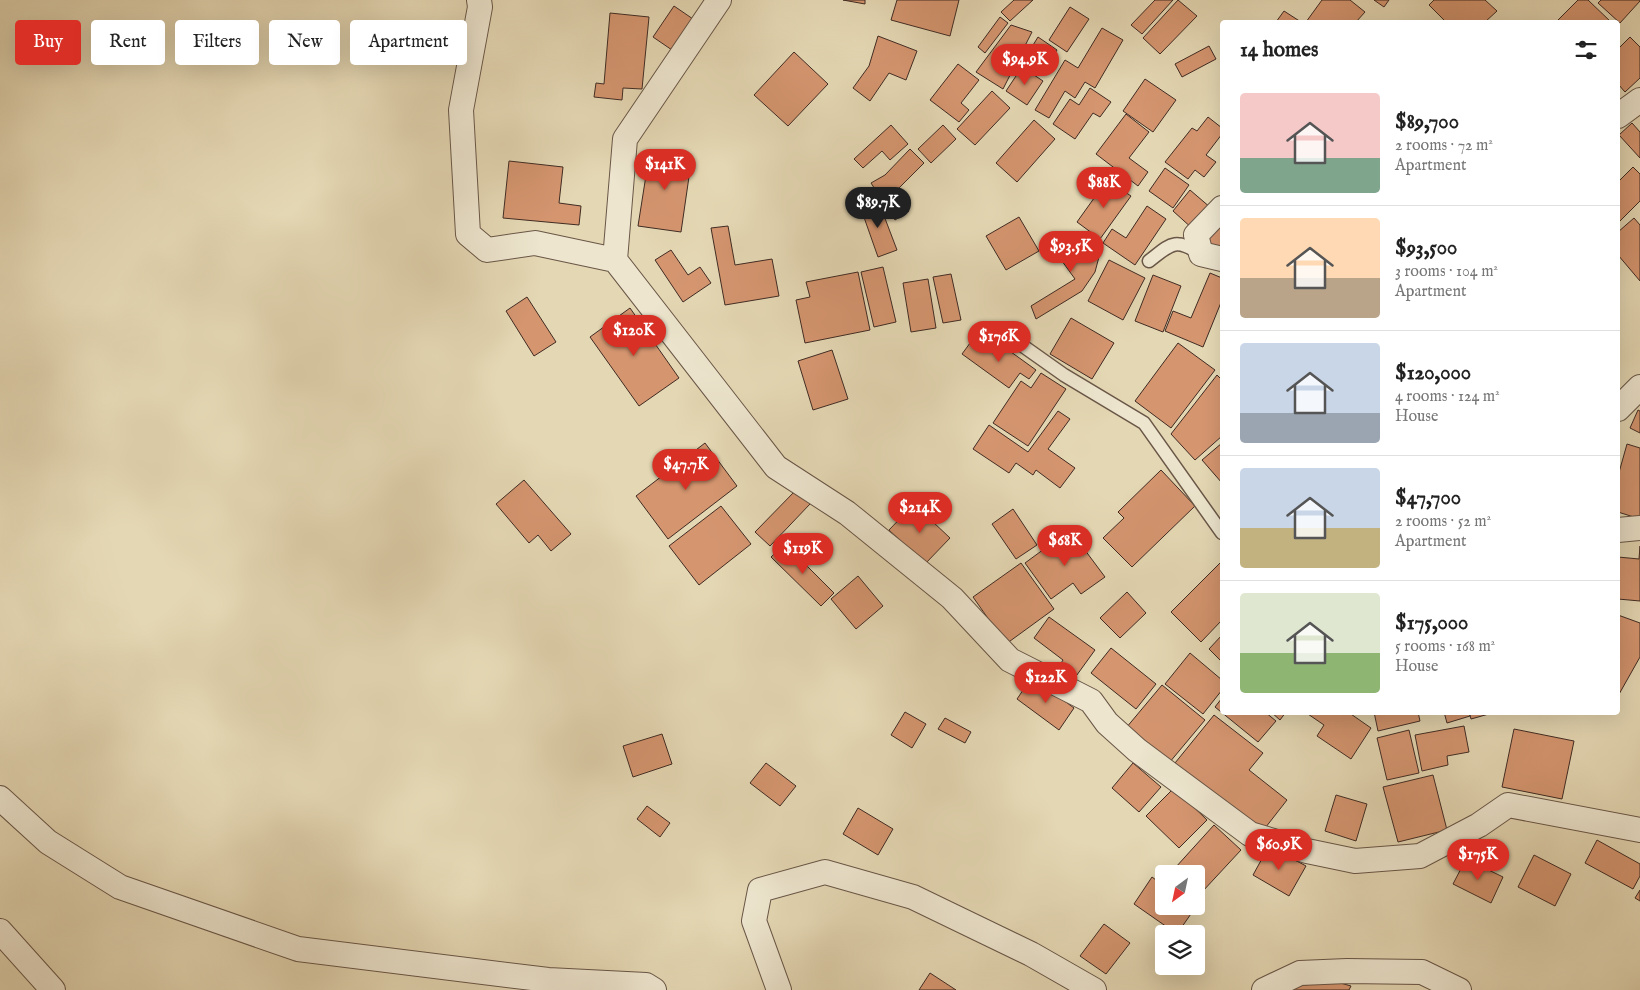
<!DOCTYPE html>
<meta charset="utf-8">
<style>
:root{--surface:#fff;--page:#f6f6f6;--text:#222;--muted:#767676;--line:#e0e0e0;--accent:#d93025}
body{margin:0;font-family:"IM FELL English",serif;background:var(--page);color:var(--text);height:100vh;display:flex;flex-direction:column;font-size:19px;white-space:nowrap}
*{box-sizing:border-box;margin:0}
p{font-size:16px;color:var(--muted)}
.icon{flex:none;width:28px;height:28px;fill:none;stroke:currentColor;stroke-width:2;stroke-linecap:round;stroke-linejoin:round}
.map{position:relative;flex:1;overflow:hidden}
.sheet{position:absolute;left:1220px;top:20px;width:400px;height:695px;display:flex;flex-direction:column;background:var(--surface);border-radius:5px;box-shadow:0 5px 20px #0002}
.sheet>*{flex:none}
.hud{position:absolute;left:15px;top:20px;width:475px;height:45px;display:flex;gap:10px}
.needle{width:32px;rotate:213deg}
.controls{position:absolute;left:1155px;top:865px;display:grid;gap:10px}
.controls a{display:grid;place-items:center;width:50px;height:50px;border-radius:5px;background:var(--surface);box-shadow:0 5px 20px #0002;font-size:25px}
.price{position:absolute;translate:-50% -42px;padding:0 11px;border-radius:18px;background:var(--accent);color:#fff;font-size:16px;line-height:32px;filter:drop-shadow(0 1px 2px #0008)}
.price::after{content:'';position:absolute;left:50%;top:30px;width:15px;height:11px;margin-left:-8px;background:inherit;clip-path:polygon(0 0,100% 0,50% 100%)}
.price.active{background:#222;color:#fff}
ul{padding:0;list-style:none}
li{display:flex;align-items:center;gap:15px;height:125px;padding:0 20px}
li+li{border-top:1px solid var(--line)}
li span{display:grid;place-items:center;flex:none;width:140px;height:100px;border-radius:5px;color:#555}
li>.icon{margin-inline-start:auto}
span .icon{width:60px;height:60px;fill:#fffc;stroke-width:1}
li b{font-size:21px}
h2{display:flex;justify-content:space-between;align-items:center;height:60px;padding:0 20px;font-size:21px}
.pill{padding:0 18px;border-radius:5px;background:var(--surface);box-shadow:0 5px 20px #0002;font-size:18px;line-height:45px}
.pill.active{background:var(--accent);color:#fff}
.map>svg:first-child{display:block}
.building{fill:#d4956f;stroke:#402b23}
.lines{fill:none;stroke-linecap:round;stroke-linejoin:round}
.service-casing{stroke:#695647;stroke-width:15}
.minor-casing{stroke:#695647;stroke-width:26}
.service{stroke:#ede5ce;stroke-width:12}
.minor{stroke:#ede5ce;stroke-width:24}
</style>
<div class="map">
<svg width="1640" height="990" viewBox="0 0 1640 990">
<rect width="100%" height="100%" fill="#e4d7b3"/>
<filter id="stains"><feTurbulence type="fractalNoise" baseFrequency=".004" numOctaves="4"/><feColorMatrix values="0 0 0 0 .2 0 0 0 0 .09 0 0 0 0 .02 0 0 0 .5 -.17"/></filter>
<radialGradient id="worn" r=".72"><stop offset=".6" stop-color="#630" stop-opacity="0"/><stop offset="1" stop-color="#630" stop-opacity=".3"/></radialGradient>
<path class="building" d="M 843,0 L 865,0 L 865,4 Z
M 897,0 L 959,0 L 950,36 L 891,20 Z
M 1014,0 L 1033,0 L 1010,21 L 1001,12 Z
M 1155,0 L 1173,0 L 1142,34 L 1131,25 Z
M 1178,0 L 1197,16 L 1160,54 L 1143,38 Z
M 1322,0 L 1350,0 L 1365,12 L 1356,22 L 1306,22 Z
M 1374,0 L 1389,0 L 1384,7 Z
M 1434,0 L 1485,0 L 1497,11 L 1485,22 L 1446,22 L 1429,5 Z
M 1578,0 L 1588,0 L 1611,22 L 1556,22 Z
M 1601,0 L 1640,0 L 1640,1 L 1620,23 L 1598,3 Z
M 674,6 L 693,19 L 672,50 L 653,37 Z
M 1070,7 L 1089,19 L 1067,52 L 1049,40 Z
M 1284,11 L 1301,22 L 1276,22 Z
M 610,13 L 649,17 L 642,89 L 623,88 L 622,100 L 594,97 L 596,83 L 604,84 Z
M 1000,17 L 1008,23 L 985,53 L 978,47 Z
M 1011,25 L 1032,32 L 1003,89 L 976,72 Z
M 1102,28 L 1123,40 L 1095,88 L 1085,82 L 1075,98 L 1065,91 L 1049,118 L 1035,110 L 1065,60 L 1078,68 Z
M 878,36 L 917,51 L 906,80 L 889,73 L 870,101 L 853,88 L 869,66 Z
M 1038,37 L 1057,50 L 1047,67 L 1027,55 Z
M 1630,37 L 1640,47 L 1640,78 L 1625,92 L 1618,84 L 1618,49 Z
M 1209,46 L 1216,59 L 1182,77 L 1175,64 Z
M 794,52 L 828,84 L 788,126 L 754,95 Z
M 958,64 L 979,80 L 961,103 L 969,110 L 959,122 L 930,100 Z
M 1022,67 L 1043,81 L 1027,105 L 1006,91 Z
M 1145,79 L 1176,100 L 1153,132 L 1123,111 Z
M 1090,88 L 1111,102 L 1100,117 L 1093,113 L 1075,139 L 1053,124 L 1070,99 L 1079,105 Z
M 992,91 L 1010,108 L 975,145 L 957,129 Z
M 1126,114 L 1149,132 L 1129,158 L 1148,172 L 1138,186 L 1096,154 Z
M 1208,117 L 1222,128 L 1222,134 L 1206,155 L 1216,162 L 1204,177 L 1195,170 L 1188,179 L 1165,162 L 1192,128 L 1197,131 Z
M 1034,120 L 1055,139 L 1017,182 L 996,163 Z
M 1632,123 L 1640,132 L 1640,158 L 1619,135 Z
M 891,125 L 908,144 L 890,160 L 882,151 L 863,168 L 854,159 Z
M 943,125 L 956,139 L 931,163 L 918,149 Z
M 910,149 L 924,163 L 896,191 L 909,211 L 895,220 L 871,183 L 885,175 Z
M 650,150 L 692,156 L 681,232 L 638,226 Z
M 509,161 L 563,167 L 559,203 L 581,206 L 579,225 L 503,218 Z
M 1633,167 L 1640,174 L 1640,201 L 1618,223 L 1618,182 Z
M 1165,168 L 1189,185 L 1173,208 L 1149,191 Z
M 1107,180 L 1131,196 L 1100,239 L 1077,222 Z
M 1190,190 L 1211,208 L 1193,229 L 1173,211 Z
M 878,200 L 897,250 L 878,257 L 860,206 Z
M 1147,206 L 1166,219 L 1135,265 L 1103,243 L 1112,229 L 1126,238 Z
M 1019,217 L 1039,251 L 1006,270 L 986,236 Z
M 1634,218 L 1640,225 L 1640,281 L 1618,255 L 1618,232 Z
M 1222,223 L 1222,248 L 1208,246 L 1210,227 Z
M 728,226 L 735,265 L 772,259 L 779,296 L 725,305 L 711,228 Z
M 1077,233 L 1100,253 L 1095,272 L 1082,291 L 1036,319 L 1031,306 L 1075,279 L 1054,250 Z
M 671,250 L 688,275 L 700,267 L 711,283 L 683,302 L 655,260 Z
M 1109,260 L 1145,278 L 1123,320 L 1088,301 Z
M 883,267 L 896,322 L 874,327 L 861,272 Z
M 858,272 L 870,330 L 805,343 L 796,300 L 810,297 L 806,282 Z
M 1210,273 L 1222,278 L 1222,300 L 1203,347 L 1165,331 L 1173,311 L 1191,318 Z
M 951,274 L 961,320 L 943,323 L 933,277 Z
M 1153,275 L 1181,286 L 1163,332 L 1135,321 Z
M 928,279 L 936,328 L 911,332 L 903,283 Z
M 527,297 L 556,342 L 534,356 L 506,311 Z
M 630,308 L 679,378 L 639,406 L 590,337 Z
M 1071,318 L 1114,343 L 1092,379 L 1050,354 Z
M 973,339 L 993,353 L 1000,344 L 1036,370 L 1029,379 L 1020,373 L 1009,388 L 962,354 Z
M 1178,343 L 1215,370 L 1171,428 L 1135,401 Z
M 832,350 L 848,399 L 813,410 L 798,361 Z
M 1041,373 L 1066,389 L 1028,446 L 993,423 L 1021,381 L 1031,388 Z
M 1217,375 L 1222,380 L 1222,436 L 1195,460 L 1171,434 Z
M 1638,410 L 1640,411 L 1640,433 L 1630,428 Z
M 1058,411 L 1070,419 L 1048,449 L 1075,468 L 1060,488 L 1036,470 L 1033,475 L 1016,463 L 1009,473 L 973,449 L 989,425 L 1028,452 Z
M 705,443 L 737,486 L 668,539 L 636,496 Z
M 1222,443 L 1222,483 L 1202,460 Z
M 1627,444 L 1640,448 L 1640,519 L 1618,512 L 1618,476 Z
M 1161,470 L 1195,506 L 1132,567 L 1103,538 L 1124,518 L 1118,512 Z
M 524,480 L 571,534 L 551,551 L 538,535 L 529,543 L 496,504 Z
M 796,490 L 810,504 L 770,546 L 755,532 Z
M 914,504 L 950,538 L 925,564 L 889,530 Z
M 721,506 L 751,544 L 699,585 L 669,546 Z
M 1013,509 L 1037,545 L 1016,559 L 992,524 Z
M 1070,530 L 1105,577 L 1081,594 L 1073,583 L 1051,599 L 1025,563 Z
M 785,544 L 834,593 L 821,606 L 771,557 Z
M 1640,546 L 1640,601 L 1618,599 L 1618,557 L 1639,559 Z
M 1222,561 L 1222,620 L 1201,642 L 1171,612 Z
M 1021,563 L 1054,609 L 1006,644 L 973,597 Z
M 858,576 L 883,606 L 856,629 L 831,599 Z
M 1127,592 L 1146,613 L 1120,638 L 1100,618 Z
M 1618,615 L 1640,623 L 1640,657 L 1618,696 Z
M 1049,617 L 1095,650 L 1074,679 L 1058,668 L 1063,660 L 1034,638 Z
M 1222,635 L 1222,662 L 1209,649 Z
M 1111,648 L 1156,684 L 1136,709 L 1091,673 Z
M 1190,653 L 1222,680 L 1222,690 L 1203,714 L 1165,684 Z
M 1032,677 L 1074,708 L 1059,730 L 1017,699 Z
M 1162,685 L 1205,720 L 1169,763 L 1126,728 Z
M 1222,698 L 1222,712 L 1265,712 L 1276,721 L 1258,742 L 1215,707 Z
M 905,712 L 926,724 L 912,748 L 891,735 Z
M 1271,712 L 1286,712 L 1280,720 Z
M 1305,712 L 1348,712 L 1371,728 L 1351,759 L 1317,736 L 1324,725 Z
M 1374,712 L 1418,712 L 1420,721 L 1378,731 Z
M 1444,712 L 1469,712 L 1470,716 L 1447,723 Z
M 1469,712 L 1496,712 L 1471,719 Z
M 1214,715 L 1263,753 L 1249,770 L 1287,800 L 1262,832 L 1175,763 Z
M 945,718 L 971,732 L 965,743 L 938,729 Z
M 1464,726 L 1469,752 L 1447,756 L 1448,765 L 1422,771 L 1415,735 Z
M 1514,729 L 1574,741 L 1562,799 L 1502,787 Z
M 1409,730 L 1419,773 L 1387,780 L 1377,738 Z
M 662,734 L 672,764 L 633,777 L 623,746 Z
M 766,763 L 796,786 L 780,806 L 750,783 Z
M 1133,763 L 1161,787 L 1139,812 L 1112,788 Z
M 1433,775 L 1447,830 L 1398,842 L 1383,787 Z
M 1174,788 L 1207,820 L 1179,848 L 1146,816 Z
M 1336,795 L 1367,804 L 1356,841 L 1325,831 Z
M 647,806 L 670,823 L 660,837 L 637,819 Z
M 858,808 L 893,829 L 878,855 L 843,834 Z
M 1214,825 L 1241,850 L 1202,892 L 1196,887 L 1196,874 L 1182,874 L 1175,868 Z
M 1597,840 L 1640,864 L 1640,876 L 1633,889 L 1585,863 Z
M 1269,846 L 1306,866 L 1289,896 L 1253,875 Z
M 1534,855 L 1571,874 L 1555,906 L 1518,887 Z
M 1466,859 L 1503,877 L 1491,903 L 1453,884 Z
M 1152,877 L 1164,886 L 1164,906 L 1195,908 L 1177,934 L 1134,904 Z
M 1640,890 L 1640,901 L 1635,898 Z
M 1104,924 L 1130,943 L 1106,974 L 1080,956 Z
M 930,973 L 956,990 L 919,990 Z
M 1337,982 L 1351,986 L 1349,990 L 1293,990 L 1293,986 Z"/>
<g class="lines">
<g class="service-casing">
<path id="service" d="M 1149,261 C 1170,245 1174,237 1199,253
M 1012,329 L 1023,346 L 1064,375 L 1144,423 L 1222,533"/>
</g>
<g class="minor-casing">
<path id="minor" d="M 479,0 L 480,7 L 461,110 L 468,234 L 487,250 L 535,243 L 615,260 L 776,467 L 847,513 L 952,598 L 1010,660 L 1091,701 L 1107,723 L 1137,750 L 1250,834 L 1307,851 L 1355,861 L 1420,856 L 1479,825 L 1508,805 L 1640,830
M 1618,116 L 1640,100
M 1222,208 L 1196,235 L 1201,254 L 1222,259
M 615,260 L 625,139 L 719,0
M 1618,409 L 1640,387
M 1618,530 L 1640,528
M 0,798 L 48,842 L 120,887 L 298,949 L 548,980 L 646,985 L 654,990
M 0,931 L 53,990
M 779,990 L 754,921 L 760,890 L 825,872 L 913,897 L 1031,954 L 1094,990
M 1264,990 L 1300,973 L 1347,971 L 1422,972 L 1459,990"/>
</g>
<use href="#service" class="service"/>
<use href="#minor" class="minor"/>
</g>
<rect width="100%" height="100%" filter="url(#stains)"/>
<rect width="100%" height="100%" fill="url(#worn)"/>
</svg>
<div class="controls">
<a><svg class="needle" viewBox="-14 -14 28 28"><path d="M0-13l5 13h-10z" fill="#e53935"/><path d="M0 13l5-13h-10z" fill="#767676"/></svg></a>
<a><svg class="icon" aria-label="layers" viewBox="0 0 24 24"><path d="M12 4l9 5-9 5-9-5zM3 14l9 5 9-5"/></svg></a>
</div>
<b class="price" style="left:1025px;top:86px">$94.9K</b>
<b class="price" style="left:665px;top:191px">$141K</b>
<b class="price" style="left:1104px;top:209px">$88K</b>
<b class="price active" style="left:878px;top:229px">$89.7K</b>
<b class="price" style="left:1071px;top:273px">$93.5K</b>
<b class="price" style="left:634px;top:357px">$120K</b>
<b class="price" style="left:999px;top:363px">$176K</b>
<b class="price" style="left:686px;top:491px">$47.7K</b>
<b class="price" style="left:920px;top:534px">$214K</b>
<b class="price" style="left:1065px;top:567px">$68K</b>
<b class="price" style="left:803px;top:575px">$119K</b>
<b class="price" style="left:1046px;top:704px">$122K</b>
<b class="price" style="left:1279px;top:871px">$60.9K</b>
<b class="price" style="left:1478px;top:881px">$175K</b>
<div class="hud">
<a class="pill active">Buy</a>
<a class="pill">Rent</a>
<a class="pill">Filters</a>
<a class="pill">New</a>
<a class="pill">Apartment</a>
</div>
<section class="sheet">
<h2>14 homes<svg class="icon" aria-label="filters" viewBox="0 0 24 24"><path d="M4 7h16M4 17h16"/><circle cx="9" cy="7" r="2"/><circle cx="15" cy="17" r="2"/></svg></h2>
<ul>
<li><span style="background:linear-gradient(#f6c9c9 65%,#7fa58c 0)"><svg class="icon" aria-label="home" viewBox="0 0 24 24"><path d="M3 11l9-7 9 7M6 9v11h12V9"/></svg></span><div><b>$89,700</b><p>2 rooms · 72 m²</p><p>Apartment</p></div></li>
<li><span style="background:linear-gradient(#ffd9b3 60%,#b9a48a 0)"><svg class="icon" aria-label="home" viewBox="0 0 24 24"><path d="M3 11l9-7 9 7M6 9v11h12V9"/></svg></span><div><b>$93,500</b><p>3 rooms · 104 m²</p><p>Apartment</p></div></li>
<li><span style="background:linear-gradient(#c9d6e8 70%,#9aa5b1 0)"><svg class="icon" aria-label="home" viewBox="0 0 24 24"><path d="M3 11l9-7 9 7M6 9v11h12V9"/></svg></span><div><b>$120,000</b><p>4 rooms · 124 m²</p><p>House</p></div></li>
<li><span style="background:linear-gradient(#c9d6e8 60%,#c2b280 0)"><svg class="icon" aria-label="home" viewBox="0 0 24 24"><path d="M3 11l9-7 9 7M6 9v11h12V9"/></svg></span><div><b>$47,700</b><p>2 rooms · 52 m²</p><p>Apartment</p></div></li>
<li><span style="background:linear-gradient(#dfe7d0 60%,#8fb573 0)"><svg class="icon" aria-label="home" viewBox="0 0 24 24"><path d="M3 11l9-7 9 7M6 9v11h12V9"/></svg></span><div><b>$175,000</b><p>5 rooms · 168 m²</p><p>House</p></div></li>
</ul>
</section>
</div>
